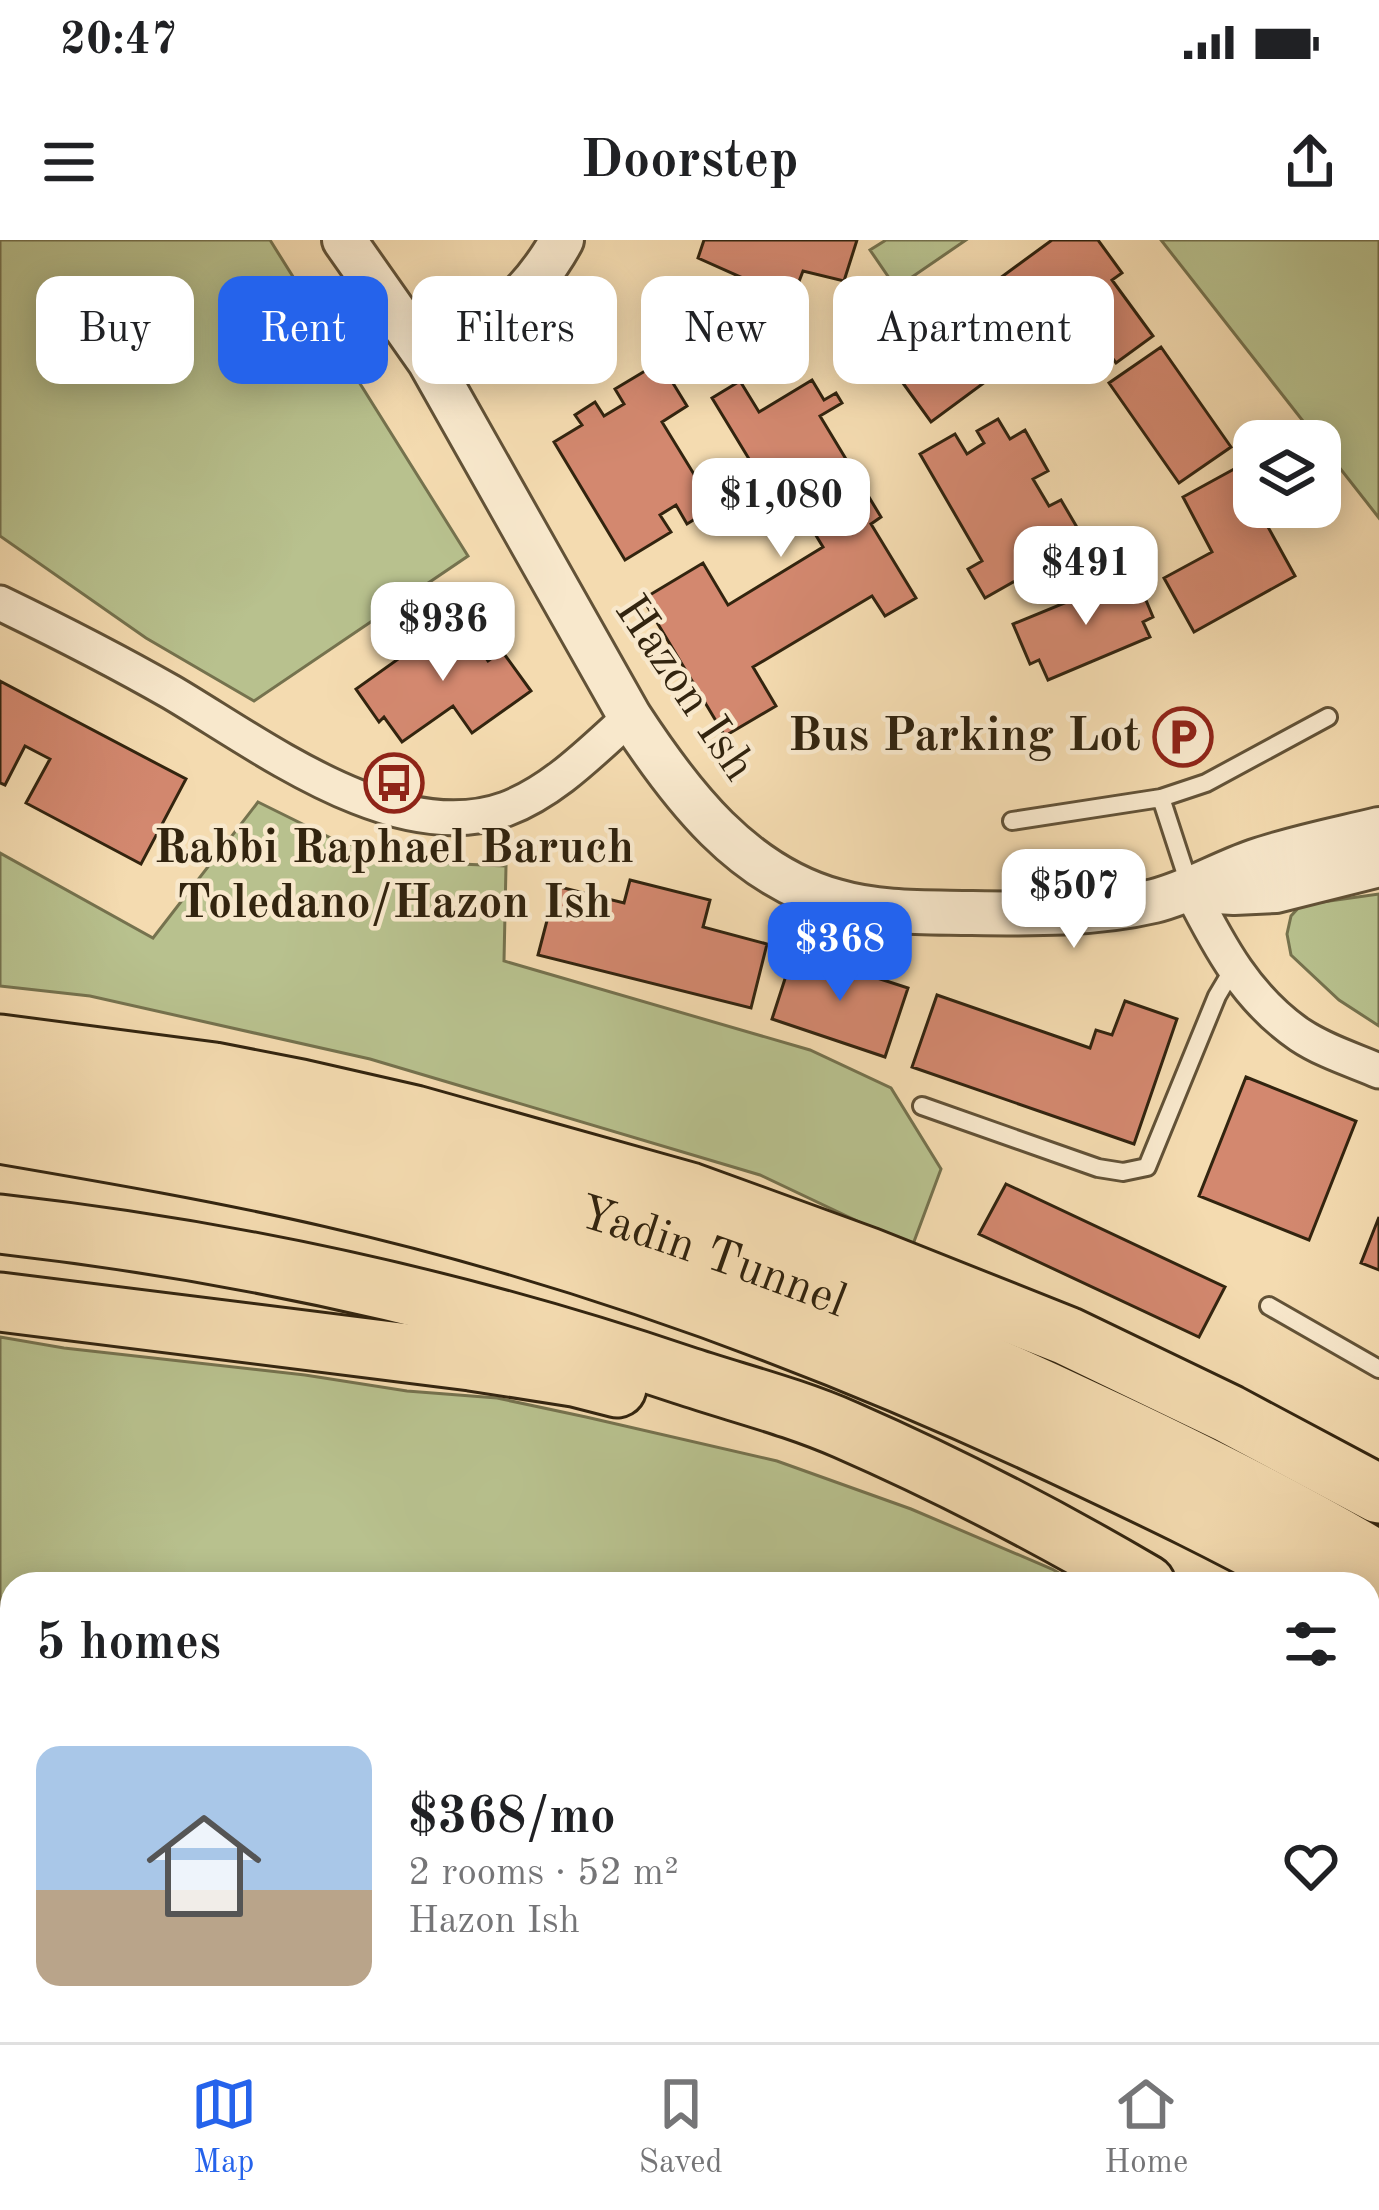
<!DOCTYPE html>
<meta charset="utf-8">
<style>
:root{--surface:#fff;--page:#f6f6f6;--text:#202124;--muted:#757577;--line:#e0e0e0;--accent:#2563eb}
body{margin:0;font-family:"Old Standard TT",serif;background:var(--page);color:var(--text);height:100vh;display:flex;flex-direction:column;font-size:45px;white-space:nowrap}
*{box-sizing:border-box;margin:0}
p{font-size:39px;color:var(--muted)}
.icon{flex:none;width:66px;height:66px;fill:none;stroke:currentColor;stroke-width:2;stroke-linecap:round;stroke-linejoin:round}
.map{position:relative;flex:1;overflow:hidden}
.drawer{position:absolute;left:0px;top:1332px;width:1380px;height:471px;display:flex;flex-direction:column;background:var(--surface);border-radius:36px 36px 0 0;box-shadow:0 6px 30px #0003}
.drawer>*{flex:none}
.guide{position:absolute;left:36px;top:36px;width:1308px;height:108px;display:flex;gap:24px}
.controls{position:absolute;left:1233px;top:180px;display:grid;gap:24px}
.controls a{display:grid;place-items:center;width:108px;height:108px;border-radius:24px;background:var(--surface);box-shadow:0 6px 30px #0003;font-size:60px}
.price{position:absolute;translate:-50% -102px;padding:0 27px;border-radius:24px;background:#fff;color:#222;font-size:39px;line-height:78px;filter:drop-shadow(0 3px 6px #0008)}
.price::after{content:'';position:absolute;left:50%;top:72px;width:36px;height:27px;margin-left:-18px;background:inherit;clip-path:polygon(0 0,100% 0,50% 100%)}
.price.active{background:var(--accent);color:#fff}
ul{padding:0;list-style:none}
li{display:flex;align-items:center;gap:36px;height:300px;padding:0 36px}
li span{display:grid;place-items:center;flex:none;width:336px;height:240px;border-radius:24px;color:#555}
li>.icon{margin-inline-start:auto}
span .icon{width:144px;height:144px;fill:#fffc;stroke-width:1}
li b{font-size:51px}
h2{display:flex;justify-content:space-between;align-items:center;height:144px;padding:0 36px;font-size:51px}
.pill{padding:0 42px;border-radius:24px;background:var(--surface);box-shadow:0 6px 30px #0003;font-size:42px;line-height:108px}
.pill.active{background:var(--accent);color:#fff}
.status{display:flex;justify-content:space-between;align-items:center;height:84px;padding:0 60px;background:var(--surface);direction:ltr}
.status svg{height:33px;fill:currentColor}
header{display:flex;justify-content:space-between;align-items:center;height:156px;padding:0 36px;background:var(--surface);font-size:54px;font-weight:700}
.dock{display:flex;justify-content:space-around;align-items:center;height:168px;border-top:3px solid var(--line);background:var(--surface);font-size:33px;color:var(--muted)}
.dock a{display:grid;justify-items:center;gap:6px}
.dock .active{color:var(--accent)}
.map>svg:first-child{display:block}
.green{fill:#b8c18e;stroke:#75724e;stroke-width:3}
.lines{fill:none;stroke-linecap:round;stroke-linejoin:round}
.stream{stroke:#727e71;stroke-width:10}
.building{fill:#d3886f;stroke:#32240f;stroke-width:3}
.service-casing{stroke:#625237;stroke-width:22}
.minor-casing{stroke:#625237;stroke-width:39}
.tertiary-casing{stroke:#625237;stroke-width:48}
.trunk-casing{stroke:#32240f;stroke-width:63}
.service{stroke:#f8e8cc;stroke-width:16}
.minor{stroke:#f8e8cc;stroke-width:33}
.tertiary{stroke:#f8e8cc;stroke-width:42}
.trunk{stroke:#f4dbb0;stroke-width:57}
.labels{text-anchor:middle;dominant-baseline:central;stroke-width:9;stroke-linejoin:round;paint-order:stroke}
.street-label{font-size:48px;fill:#32240f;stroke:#f8e8cc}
.poi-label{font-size:48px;font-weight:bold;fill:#32240f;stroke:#f8e8cc;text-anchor:end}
</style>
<div class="status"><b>20:47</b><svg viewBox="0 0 49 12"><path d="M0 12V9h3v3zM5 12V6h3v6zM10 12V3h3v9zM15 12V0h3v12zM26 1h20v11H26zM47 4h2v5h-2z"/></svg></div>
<header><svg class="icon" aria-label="menu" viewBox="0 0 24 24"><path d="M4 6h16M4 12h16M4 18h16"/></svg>Doorstep<svg class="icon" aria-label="share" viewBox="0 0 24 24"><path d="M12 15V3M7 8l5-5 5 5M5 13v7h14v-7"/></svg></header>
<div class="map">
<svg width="1379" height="1802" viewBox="0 0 1379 1802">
<rect width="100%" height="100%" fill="#f4dbb0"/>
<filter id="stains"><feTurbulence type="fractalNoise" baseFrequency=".00167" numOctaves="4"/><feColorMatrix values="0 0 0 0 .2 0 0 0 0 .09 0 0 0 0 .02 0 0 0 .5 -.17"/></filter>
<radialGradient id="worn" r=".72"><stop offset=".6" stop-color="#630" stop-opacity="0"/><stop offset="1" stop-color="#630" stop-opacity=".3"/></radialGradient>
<path class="green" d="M 0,0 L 270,0 L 468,316 L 254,461 L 146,398 L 0,296 Z
M 886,0 L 966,0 L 896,48 L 870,10 Z
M 1161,0 L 1379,0 L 1379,278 Z
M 258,562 L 339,602 L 437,623 L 506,626 L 504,721 L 810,810 L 891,848 L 941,929 L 912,1007 L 760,935 L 370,819 L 90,756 L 0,746 L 0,613 L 153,698 Z
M 1379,654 L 1379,786 L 1339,760 L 1291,715 L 1287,694 L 1291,676 L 1301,665 Z
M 0,1097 L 64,1108 L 305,1135 L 407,1151 L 497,1158 L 586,1177 L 777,1221 L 911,1269 L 1052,1329 L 1078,1344 L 12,1344 L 12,1791 L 1368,1791 L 1368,1506 L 1379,1512 L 1379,1802 L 0,1802 Z"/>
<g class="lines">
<path class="stream" d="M 577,1802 L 584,1791"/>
</g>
<path class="building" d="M 704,0 L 857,0 L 844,41 L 803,31 L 792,60 L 698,18 Z
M 1052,0 L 1098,0 L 1122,33 L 1112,40 L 1153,96 L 1116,123 L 1067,57 L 1030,85 L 1042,100 L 931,182 L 900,139 L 917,127 L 911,119 L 1003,50 L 996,41 Z
M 1161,107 L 1231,207 L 1179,243 L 1109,143 Z
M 660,122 L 687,166 L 662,182 L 700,244 L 707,240 L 721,263 L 687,284 L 676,265 L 660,275 L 671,292 L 625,320 L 554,202 L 582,185 L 575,175 L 595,162 L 604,176 L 624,164 L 615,149 Z
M 812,140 L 824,160 L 836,153 L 842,163 L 820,176 L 881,277 L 871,284 L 916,358 L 885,376 L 872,356 L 753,427 L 776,466 L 725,496 L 643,359 L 703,323 L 728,365 L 823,307 L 778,233 L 763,242 L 712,158 L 740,141 L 759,172 Z
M 998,179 L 1010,199 L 1025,190 L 1048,231 L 1033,239 L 1049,266 L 1061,260 L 1085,301 L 985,358 L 968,329 L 982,321 L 920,214 L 955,194 L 967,214 L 984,203 L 977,191 Z
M 1236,228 L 1254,261 L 1254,267 L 1257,267 L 1295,336 L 1194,392 L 1164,338 L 1212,312 L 1183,257 Z
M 1135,334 L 1153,377 L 1143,382 L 1150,397 L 1048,440 L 1039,420 L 1030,424 L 1013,384 Z
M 457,377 L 488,421 L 502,411 L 531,451 L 472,493 L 453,466 L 402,502 L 384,477 L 379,482 L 356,449 Z
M 0,441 L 186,539 L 141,624 L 26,563 L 50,519 L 25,506 L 5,545 L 0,543 Z
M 630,640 L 710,660 L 703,687 L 767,704 L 751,768 L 538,715 L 556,646 L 624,663 Z
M 794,711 L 908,748 L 885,817 L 772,779 Z
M 937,755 L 1090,808 L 1096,790 L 1112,795 L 1125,761 L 1177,779 L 1134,904 L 912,827 Z
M 1246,837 L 1356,881 L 1309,1000 L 1199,956 Z
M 1006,944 L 1225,1047 L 1199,1097 L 979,994 Z
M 1379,977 L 1379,1030 L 1361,1023 Z"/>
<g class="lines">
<g class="service-casing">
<path id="service" d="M 1161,558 L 1191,650
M 1012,581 L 1161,558 L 1206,543 L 1328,477
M 922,866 L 1098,928 L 1123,932 L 1147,927 L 1217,756 L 1233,729
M 1269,1066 L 1379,1129"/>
</g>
<g class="minor-casing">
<path id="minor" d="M 0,363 C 58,391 115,420 171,452 C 261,505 396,609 506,569 C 554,551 593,510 630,477
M 1191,651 C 1219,706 1247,759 1300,795 C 1324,811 1353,820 1379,831"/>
</g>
<g class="tertiary-casing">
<path id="tertiary" d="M 344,0 L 429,121 L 630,477 C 681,555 742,635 836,661 C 880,674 927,672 972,673 C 1033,674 1094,675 1154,661 C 1190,652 1220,633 1255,621 C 1296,607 1338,599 1379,589
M 429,121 C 487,89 529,60 562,0
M 1199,651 L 1234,653 L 1276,651 L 1379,625"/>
</g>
<g class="trunk-casing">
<g id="trunk">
<path d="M 0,804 L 214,832 L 301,849 L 415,875 L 690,952 L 866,1016 L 1067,1096 L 1229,1174 L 1379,1254"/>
<path id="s1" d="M 0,842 C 116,861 233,879 347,908 C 603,970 851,1058 1089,1171 C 1188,1217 1285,1265 1379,1321"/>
<path d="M 0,894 C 111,913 221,932 330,957 C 584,1015 830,1106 1065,1217 C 1150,1257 1235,1297 1316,1344"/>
<path d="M 0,984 C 232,1010 461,1060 683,1135 C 737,1153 794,1167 846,1190 C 949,1235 1049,1287 1146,1344"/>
<path d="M 0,1062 L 471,1121 L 574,1137 L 617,1148"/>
<path d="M 1368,1374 L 1379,1380"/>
<path d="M 1368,1469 L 1379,1475"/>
</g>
</g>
<use href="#service" class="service"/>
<use href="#minor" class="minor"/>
<use href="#tertiary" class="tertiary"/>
<use href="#trunk" class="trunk"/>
</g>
<defs>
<g id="parking-ring" transform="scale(3)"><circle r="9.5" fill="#f8e8cc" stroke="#8f2418" stroke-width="1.5"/><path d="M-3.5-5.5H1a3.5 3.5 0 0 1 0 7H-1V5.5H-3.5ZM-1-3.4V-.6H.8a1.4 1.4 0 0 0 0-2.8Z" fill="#8f2418"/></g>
<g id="bus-ring" transform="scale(3)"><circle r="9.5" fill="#f8e8cc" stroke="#8f2418" stroke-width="1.5"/><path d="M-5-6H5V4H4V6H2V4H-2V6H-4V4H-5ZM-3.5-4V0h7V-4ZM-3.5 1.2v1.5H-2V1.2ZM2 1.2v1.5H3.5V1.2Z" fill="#8f2418"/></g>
</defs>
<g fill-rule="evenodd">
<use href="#parking-ring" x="1183" y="497"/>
<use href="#bus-ring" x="394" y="543"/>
</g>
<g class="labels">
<g class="street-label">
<text transform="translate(684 449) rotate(56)">Hazon Ish</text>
<text stroke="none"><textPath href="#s1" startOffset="735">Yadin Tunnel</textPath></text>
</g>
<g class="poi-label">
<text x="1141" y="497">Bus Parking Lot</text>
<text x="394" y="609" text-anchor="middle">Rabbi Raphael Baruch<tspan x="394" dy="55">Toledano/Hazon Ish</tspan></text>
</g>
</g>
<rect width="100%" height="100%" filter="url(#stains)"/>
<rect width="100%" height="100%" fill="url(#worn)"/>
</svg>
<div class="controls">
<a><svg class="icon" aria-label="layers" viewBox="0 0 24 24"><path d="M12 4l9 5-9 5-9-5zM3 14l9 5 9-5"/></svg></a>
</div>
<b class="price" style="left:781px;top:320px">$1,080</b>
<b class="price" style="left:1086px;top:388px">$491</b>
<b class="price" style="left:443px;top:444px">$936</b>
<b class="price" style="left:1074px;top:711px">$507</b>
<b class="price active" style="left:840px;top:764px">$368</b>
<div class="guide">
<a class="pill">Buy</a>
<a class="pill active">Rent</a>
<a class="pill">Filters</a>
<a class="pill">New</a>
<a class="pill">Apartment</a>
</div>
<section class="drawer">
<h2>5 homes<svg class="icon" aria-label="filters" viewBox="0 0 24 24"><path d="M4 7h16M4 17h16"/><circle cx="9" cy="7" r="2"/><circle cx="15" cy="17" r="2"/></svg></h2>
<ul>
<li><span style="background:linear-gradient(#a9c7e8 60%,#b9a48a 0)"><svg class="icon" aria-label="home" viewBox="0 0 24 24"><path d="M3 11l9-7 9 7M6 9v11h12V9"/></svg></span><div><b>$368/mo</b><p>2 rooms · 52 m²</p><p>Hazon Ish</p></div><svg class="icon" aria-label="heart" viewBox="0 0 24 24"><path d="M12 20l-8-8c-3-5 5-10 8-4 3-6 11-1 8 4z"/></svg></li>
</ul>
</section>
</div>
<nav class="dock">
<a class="active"><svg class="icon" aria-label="map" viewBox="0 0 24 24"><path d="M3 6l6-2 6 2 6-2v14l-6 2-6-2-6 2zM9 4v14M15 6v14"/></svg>Map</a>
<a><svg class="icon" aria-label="saved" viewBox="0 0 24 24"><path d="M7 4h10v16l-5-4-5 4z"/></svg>Saved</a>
<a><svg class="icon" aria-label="home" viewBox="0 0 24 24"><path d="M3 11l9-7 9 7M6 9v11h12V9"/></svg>Home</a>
</nav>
